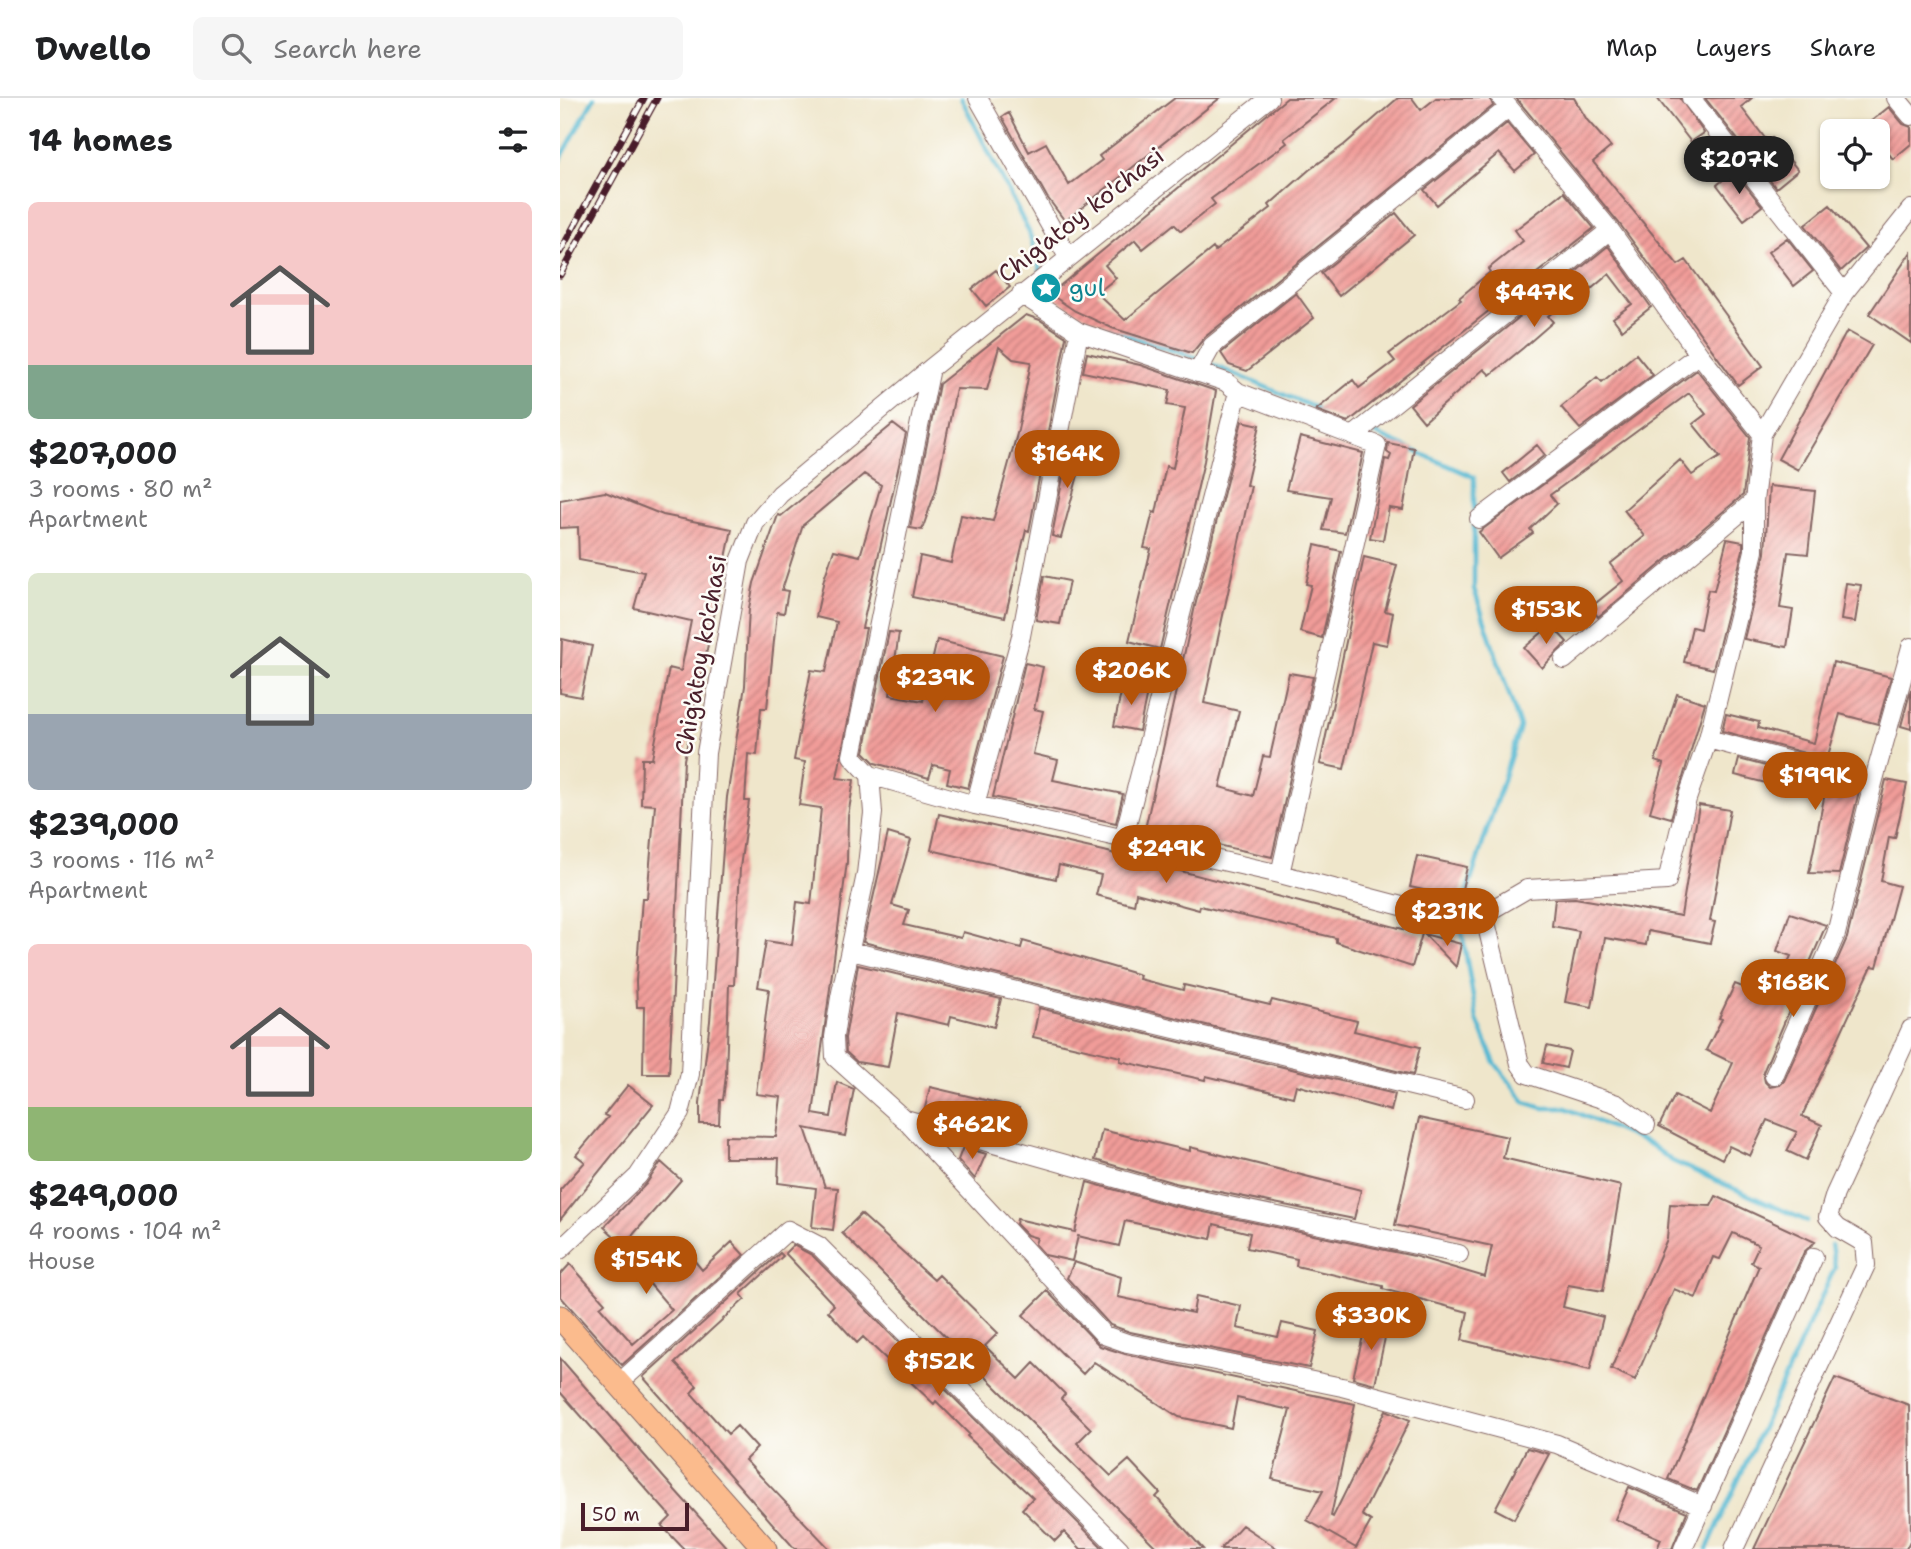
<!DOCTYPE html>
<meta charset="utf-8">
<style>
:root{--surface:#fff;--page:#f6f6f6;--text:#202124;--muted:#757577;--line:#e0e0e0;--accent:#b45309}
body{margin:0;font-family:"Shantell Sans",sans-serif;background:var(--page);color:var(--text);height:100vh;display:flex;flex-direction:column;font-size:26px;white-space:nowrap}
*{box-sizing:border-box;margin:0}
p{font-size:23px;color:var(--muted)}
.icon{flex:none;width:38px;height:38px;fill:none;stroke:currentColor;stroke-width:2;stroke-linecap:round;stroke-linejoin:round}
.map{position:relative;flex:1;overflow:hidden}
.side{display:flex;flex-direction:column;background:var(--surface);width:560px}
.side>*{flex:none}
.tools{position:absolute;left:1260px;top:21px;display:grid;gap:14px}
.tools a{display:grid;place-items:center;width:70px;height:70px;border-radius:10px;background:var(--surface);box-shadow:0 2px 5px #0004;font-size:35px}
.scale{position:absolute;left:21px;bottom:18px;width:108px;box-sizing:border-box;padding-left:7px;border:4px solid #4a1f2b;border-top:0;font-size:19px;line-height:24px;white-space:nowrap;color:#4a1f2b;-webkit-text-stroke:5px #fdfcf7;paint-order:stroke}
.price{position:absolute;translate:-50% -60px;padding:0 16px;border-radius:24px;background:var(--accent);color:#fff;font-size:23px;line-height:46px;filter:drop-shadow(0 2px 4px #0008)}
.price::after{content:'';position:absolute;left:50%;top:42px;width:21px;height:16px;margin-left:-10px;background:inherit;clip-path:polygon(0 0,100% 0,50% 100%)}
.price.selected{background:#222;color:#fff}
ul{padding:0;list-style:none}
li{display:grid;align-content:center;gap:14px;height:371px;padding:0 28px}
li span{display:grid;place-items:center;height:217px;border-radius:10px;color:#555}
li>.icon{margin-inline-start:auto}
span .icon{width:126px;height:126px;fill:#fffc;stroke-width:1}
li b{font-size:30px}
h2{display:flex;justify-content:space-between;align-items:center;height:84px;padding:0 28px;font-size:30px}
header{display:flex;align-items:center;gap:42px;box-sizing:border-box;height:98px;padding:0 35px;background:var(--surface);border-bottom:2px solid var(--line)}
header strong{font-size:33px}
nav{display:flex;gap:38px;margin-inline-start:auto;font-size:24px}
.search{width:490px;height:63px;background:var(--page);display:flex;align-items:center;gap:18px;box-sizing:border-box;padding:0 24px;border-radius:10px;color:var(--muted);font-size:26px}
main{display:flex;flex:1;min-height:0}
.map>svg:first-child{display:block}
.lines{fill:none;stroke-linecap:round;stroke-linejoin:round}
.stream{stroke:#53b8d2;stroke-width:4.5}
.building{fill:url(#building-hatch)}
.minor-casing{stroke:#846563;stroke-width:20}
.major-casing{stroke:#846563;stroke-width:25}
.minor{stroke:#fff;stroke-width:18}
.major{stroke:#fbbb8d;stroke-width:23}
.rail-casing{stroke:#4a1f2b;stroke-width:7}
.rail{stroke:#fdfcf7;stroke-width:4.5;stroke-dasharray:13;stroke-linecap:butt}
.labels{text-anchor:middle;dominant-baseline:central;stroke-width:5;stroke-linejoin:round;paint-order:stroke}
.street-label{font-size:24px;fill:#4a1f2b;stroke:#fdfcf7}
.culture-label{font-size:24px;fill:#0d838f;stroke:#fdfcf7;text-anchor:start}
</style>
<header>
<strong>Dwello</strong>
<div class="search"><svg class="icon" aria-label="search" viewBox="0 0 24 24"><circle cx="10" cy="10" r="6"/><path d="M15 15l6 6"/></svg>Search here</div>
<nav><a>Map</a><a>Layers</a><a>Share</a></nav>
</header>
<main>
<section class="side">
<h2>14 homes<svg class="icon" aria-label="filters" viewBox="0 0 24 24"><path d="M4 7h16M4 17h16"/><circle cx="9" cy="7" r="2"/><circle cx="15" cy="17" r="2"/></svg></h2>
<ul>
<li><span style="background:linear-gradient(#f6c9c9 75%,#7fa58c 0)"><svg class="icon" aria-label="home" viewBox="0 0 24 24"><path d="M3 11l9-7 9 7M6 9v11h12V9"/></svg></span><div><b>$207,000</b><p>3 rooms · 80 m²</p><p>Apartment</p></div></li>
<li><span style="background:linear-gradient(#dfe7d0 65%,#9aa5b1 0)"><svg class="icon" aria-label="home" viewBox="0 0 24 24"><path d="M3 11l9-7 9 7M6 9v11h12V9"/></svg></span><div><b>$239,000</b><p>3 rooms · 116 m²</p><p>Apartment</p></div></li>
<li><span style="background:linear-gradient(#f6c9c9 75%,#8fb573 0)"><svg class="icon" aria-label="home" viewBox="0 0 24 24"><path d="M3 11l9-7 9 7M6 9v11h12V9"/></svg></span><div><b>$249,000</b><p>4 rooms · 104 m²</p><p>House</p></div></li>
</ul>
</section>
<div class="map">
<svg width="1351" height="1451" viewBox="0 0 1351 1451">
<defs>
<pattern id="building-hatch" width="6" height="6" patternUnits="userSpaceOnUse" patternTransform="scale(1.75)"><rect width="6" height="6" fill="#f19c99"/><path d="M-1 1l2-2M0 6l6-6M5 7l2-2" fill="none" stroke="#c57f7d"/></pattern>
</defs>
<rect width="100%" height="100%" fill="#fdfcf7"/>
<filter id="ink" filterUnits="userSpaceOnUse"><feTurbulence type="fractalNoise" baseFrequency=".0143" numOctaves="2"/><feDisplacementMap in="SourceGraphic" scale="14" xChannelSelector="R" yChannelSelector="G"/><feConvolveMatrix kernelMatrix="1 2 1 2 8 2 1 2 1" color-interpolation-filters="sRGB"/></filter>
<filter id="wash" filterUnits="userSpaceOnUse"><feTurbulence type="fractalNoise" baseFrequency=".00686" numOctaves="4" result="noise"/><feDisplacementMap in="SourceGraphic" scale="28" xChannelSelector="R" yChannelSelector="G"/><feGaussianBlur stdDeviation="1.57" result="paint"/><feColorMatrix in="noise" values="0 0 0 0 0 0 0 0 0 0 0 0 0 0 0 0 0 1.4 0 .05"/><feComposite in="paint" operator="in"/></filter>
<g filter="url(#wash)">
<rect width="100%" height="100%" fill="#efe6cb"/>
<g class="lines">
<path class="stream" d="M 401,0 L 469,134 L 482,177
M 0,62 L 34,0
M 485,186 L 490,204 L 536,228 L 640,261
M 648,265 L 763,313
M 809,333 L 914,379 L 914,491 L 960,629 L 904,804
M 902,834 L 917,922 L 935,965 L 965,1004 L 983,1010 L 1006,1010 L 1091,1047 L 1112,1063 L 1247,1123
M 1147,1451 L 1275,1169 L 1271,1147"/>
</g>
<g id="blocks">
<path class="building" d="M 615,0 L 660,0 L 505,123 L 487,99 L 442,19 L 449,15 L 469,54 L 486,45 L 509,87 L 542,62 L 539,58 Z
M 727,0 L 776,0 L 724,41 L 727,45 L 651,101 L 655,106 L 621,133 L 614,126 L 583,151 L 575,142 L 545,167 L 556,180 L 537,195 L 565,222 L 653,150 L 655,153 L 711,110 L 709,107 L 749,72 L 784,47 L 838,0 L 852,0 L 861,12 L 876,0 L 930,0 L 933,8 L 645,239 L 632,255 L 552,230 L 515,213 L 490,196 Z
M 956,0 L 1014,0 L 1027,22 L 1051,49 L 1033,64 L 1118,167 L 1126,162 L 1203,268 L 1178,287 L 1059,125 Z
M 1097,0 L 1120,0 L 1144,35 L 1131,44 Z
M 1145,0 L 1192,0 L 1181,9 L 1208,44 L 1212,40 L 1238,72 L 1216,90 Z
M 1329,9 L 1343,26 L 1351,29 L 1351,46 L 1333,61 L 1318,43 L 1318,33 L 1299,33 Z
M 947,25 L 974,57 L 955,73 L 939,55 L 877,107 L 864,92 Z
M 1174,73 L 1202,108 L 1184,122 L 1157,87 Z
M 1004,94 L 1034,130 L 788,324 L 756,312 L 793,282 L 799,290 L 835,263 L 829,256 L 901,202 L 899,200 L 930,174 L 928,171 L 963,143 L 955,132 Z
M 1270,107 L 1306,150 L 1281,173 L 1245,127 Z
M 836,115 L 854,137 L 779,198 L 761,175 Z
M 1227,140 L 1253,173 L 1234,188 L 1208,154 Z
M 1048,148 L 1091,209 L 1062,232 L 1053,220 L 1072,206 L 1049,176 L 1030,192 L 1026,187 L 988,218 L 993,224 L 963,250 L 930,277 L 924,271 L 864,324 L 850,307 Z
M 1351,154 L 1351,245 L 1309,216 Z
M 436,172 L 450,189 L 426,208 L 412,191 Z
M 736,195 L 754,220 L 687,273 L 669,267 L 661,255 Z
M 466,217 L 480,222 L 506,239 L 469,433 L 466,432 L 445,519 L 352,499 L 360,458 L 391,465 L 401,417 L 433,423 L 458,332 L 471,264 L 453,261 L 439,249 L 427,292 L 396,291 L 376,392 L 362,432 L 350,430 L 379,286 Z
M 1287,233 L 1312,247 L 1238,372 L 1218,361 Z
M 527,255 L 580,267 L 656,293 L 644,363 L 600,551 L 569,543 L 591,451 L 584,450 L 593,414 L 596,415 L 606,368 L 613,370 L 625,310 L 607,307 L 610,292 L 523,274 Z
M 1076,256 L 1093,277 L 1020,331 L 1001,309 L 1037,279 L 1042,284 Z
M 1137,272 L 1190,339 L 1183,397 L 1038,519 L 1031,509 L 1063,483 L 1050,466 L 1085,438 L 1064,412 L 1120,362 L 1132,377 L 1160,359 L 1133,326 L 1146,316 L 1129,295 L 990,397 L 997,406 L 970,431 L 973,435 L 938,460 L 919,434 Z
M 682,323 L 700,327 L 686,387 L 691,388 L 644,605 L 679,613 L 660,689 L 693,698 L 703,658 L 710,659 L 729,575 L 753,579 L 712,759 L 585,731 L 635,508 Z
M 333,326 L 346,336 L 302,530 L 306,530 L 277,680 L 294,682 L 288,718 L 287,764 L 253,1016 L 271,1019 L 277,984 L 294,991 L 285,1038 L 245,1030 L 265,1089 L 278,1090 L 273,1132 L 252,1129 L 256,1090 L 218,1085 L 219,1060 L 165,1060 L 165,1038 L 216,1039 L 221,999 L 196,996 L 209,891 L 198,889 L 206,843 L 232,847 L 237,804 L 251,806 L 261,710 L 239,707 L 245,664 L 234,662 L 251,572 L 266,574 L 277,524 L 256,519 L 264,481 L 274,452 L 300,458 L 321,387 L 304,376 L 243,427 L 222,492 L 228,493 L 224,515 L 217,514 L 207,610 L 201,610 L 197,657 L 188,656 L 185,703 L 189,703 L 180,770 L 174,887 L 169,887 L 166,977 L 163,1002 L 160,1002 L 159,1026 L 140,1026 L 140,1005 L 150,923 L 167,699 L 185,588 L 189,510 L 194,485 L 218,417 L 221,418 Z
M 740,339 L 803,355 L 785,435 L 763,432 L 771,399 L 726,392 Z
M 828,345 L 854,350 L 843,412 L 829,410 L 823,442 L 810,440 L 825,361 L 829,362 L 831,357 L 827,354 Z
M 977,347 L 985,357 L 950,384 L 943,375 Z
M 508,351 L 524,355 L 501,440 L 492,438 Z
M 1209,388 L 1255,393 L 1248,456 L 1228,454 L 1220,510 L 1233,512 L 1227,549 L 1184,541 L 1205,455 Z
M 45,394 L 103,417 L 172,431 L 124,662 L 109,976 L 83,976 L 84,909 L 77,909 L 76,883 L 82,800 L 87,800 L 95,707 L 81,706 L 82,661 L 92,661 L 109,570 L 121,573 L 131,523 L 74,510 L 84,474 L 19,462 L 18,429 L 0,430 L 0,402 Z
M 1167,441 L 1183,444 L 1183,452 L 1153,571 L 1124,564 L 1132,529 L 1140,531 L 1148,492 L 1154,493 Z
M 755,447 L 781,453 L 762,540 L 740,534 L 751,487 L 746,486 Z
M 804,459 L 837,467 L 825,513 L 833,515 L 827,547 L 812,544 L 784,671 L 760,666 Z
M 484,478 L 509,483 L 500,526 L 476,522 Z
M 1286,485 L 1301,487 L 1295,524 L 1281,522 Z
M 991,527 L 1007,544 L 982,570 L 964,550 Z
M 329,534 L 339,535 L 330,597 L 363,603 L 377,542 L 443,558 L 408,690 L 387,685 L 390,671 L 373,667 L 369,680 L 315,665 L 304,654 Z
M 2,541 L 32,548 L 21,599 L 0,595 Z
M 1273,564 L 1331,579 L 1318,626 L 1280,616 L 1267,661 L 1162,633 L 1166,616 L 1199,624 L 1198,630 L 1254,645 Z
M 465,565 L 483,569 L 474,611 L 483,613 L 473,656 L 498,662 L 493,682 L 563,696 L 556,725 L 433,699 Z
M 563,585 L 588,590 L 579,633 L 554,628 Z
M 1351,591 L 1351,631 L 1341,628 Z
M 1117,596 L 1145,605 L 1111,720 L 1090,714 L 1104,666 L 1095,663 Z
M 1179,661 L 1299,693 L 1279,776 L 1249,775 L 1264,700 L 1175,677 Z
M 1326,682 L 1347,686 L 1335,740 L 1329,739 L 1321,783 L 1339,788 L 1317,869 L 1312,868 L 1242,1018 L 1262,1027 L 1246,1062 L 1227,1053 L 1237,1034 L 1207,1022 L 1190,1058 L 1169,1048 L 1162,1061 L 1099,1028 L 1115,997 L 1150,1015 L 1173,965 L 1146,952 L 1162,921 L 1159,920 L 1175,886 L 1211,900 L 1231,858 L 1217,853 L 1230,815 L 1266,827 L 1203,974 L 1205,984 L 1210,989 L 1220,987 L 1224,983 L 1287,840 Z
M 1139,707 L 1170,712 L 1150,823 L 1155,824 L 1150,845 L 1088,833 L 1086,847 L 1045,840 L 1032,909 L 1005,904 L 1019,833 L 992,828 L 995,801 L 1015,800 L 1121,818 Z
M 379,716 L 544,753 L 862,836 L 852,869 L 776,844 L 776,840 L 640,808 L 639,812 L 576,795 L 574,807 L 536,797 L 541,777 L 499,767 L 496,781 L 371,752 Z
M 328,735 L 351,742 L 332,807 L 349,812 L 344,827 L 401,840 L 403,834 L 461,850 L 463,843 L 580,877 L 579,881 L 623,892 L 624,887 L 710,907 L 712,902 L 797,923 L 794,933 L 860,949 L 853,977 L 303,844 Z
M 857,758 L 907,769 L 900,800 L 850,789 Z
M 864,836 L 901,846 L 896,869 Z
M 298,867 L 441,901 L 434,929 L 391,918 L 389,927 L 338,915 L 328,969 L 297,964 L 286,954 L 285,940 Z
M 479,910 L 835,996 L 831,1013 L 736,987 L 733,999 L 646,978 L 645,982 L 600,972 L 560,963 L 561,959 L 473,939 Z
M 987,948 L 1010,953 L 1006,970 L 983,965 Z
M 68,987 L 93,1007 L 0,1122 L 0,1092 L 25,1064 L 16,1057 L 48,1019 L 44,1017 Z
M 370,989 L 459,1010 L 452,1039 L 364,1014 Z
M 859,1020 L 948,1039 L 943,1060 L 1061,1088 L 1043,1193 L 1008,1187 L 1003,1209 L 1043,1219 L 1030,1272 L 902,1242 L 908,1214 L 823,1191 L 823,1188 L 736,1168 L 737,1161 L 687,1150 L 690,1135 L 654,1126 L 651,1141 L 565,1123 L 559,1148 L 518,1138 L 512,1163 L 485,1157 L 475,1146 L 477,1140 L 467,1137 L 456,1126 L 457,1121 L 515,1134 L 527,1084 L 610,1107 L 854,1158 L 925,1179 L 932,1148 L 835,1127 Z
M 542,1032 L 630,1053 L 630,1049 L 801,1092 L 794,1121 L 615,1085 L 535,1062 Z
M 403,1049 L 426,1056 L 415,1081 L 398,1062 Z
M 101,1064 L 121,1082 L 64,1147 L 44,1129 L 86,1086 Z
M 1156,1098 L 1255,1144 L 1244,1154 L 1137,1393 L 1108,1381 L 1199,1168 L 1191,1164 L 1199,1147 L 1173,1135 L 1160,1161 L 1153,1159 L 1136,1200 L 1114,1191 L 1075,1282 L 1051,1271 L 1107,1141 L 1110,1106 L 1151,1108 Z
M 301,1116 L 374,1182 L 379,1177 L 438,1235 L 425,1248 L 459,1281 L 474,1265 L 505,1296 L 501,1301 L 531,1331 L 517,1345 L 551,1378 L 569,1362 L 600,1395 L 596,1399 L 643,1451 L 598,1451 L 282,1135 Z
M 172,1144 L 184,1157 L 62,1267 L 0,1198 L 0,1177 L 10,1166 L 45,1205 L 40,1209 L 73,1246 L 112,1212 L 83,1178 L 121,1146 L 142,1172 Z
M 233,1147 L 252,1157 L 544,1451 L 521,1451 L 504,1434 L 495,1443 L 462,1411 L 473,1400 L 407,1338 L 409,1336 L 376,1303 L 374,1306 L 303,1239 L 297,1245 L 268,1213 L 274,1207 L 225,1155 Z
M 220,1155 L 223,1158 L 181,1196 L 185,1201 L 115,1265 L 137,1288 L 131,1295 L 168,1336 L 177,1328 L 197,1350 L 185,1362 L 270,1451 L 235,1451 L 83,1279 Z
M 514,1164 L 561,1179 L 558,1199 L 633,1215 L 636,1198 L 681,1208 L 677,1230 L 718,1239 L 722,1225 L 758,1233 L 749,1270 L 570,1234 L 550,1227 L 507,1180 Z
M 487,1193 L 540,1248 L 565,1256 L 795,1306 L 771,1418 L 773,1419 L 826,1312 L 850,1322 L 802,1417 L 811,1423 L 796,1450 L 747,1422 L 763,1393 L 712,1381 L 730,1312 L 677,1300 L 671,1330 L 619,1319 L 534,1264 L 523,1276 L 463,1217 Z
M 807,1221 L 828,1226 L 815,1286 L 793,1280 Z
M 0,1260 L 105,1381 L 168,1451 L 124,1451 L 102,1428 L 111,1419 L 0,1294 Z
M 1275,1280 L 1349,1307 L 1351,1441 L 1346,1451 L 1194,1451 Z
M 967,1350 L 989,1356 L 954,1421 L 935,1411 Z
M 1069,1389 L 1127,1414 L 1112,1451 L 1097,1451 L 1101,1441 L 1055,1421 Z
M 682,1427 L 718,1451 L 660,1451 Z"/>
</g>
</g>
<g filter="url(#ink)">
<use href="#blocks" fill-opacity="0" stroke="#846563" stroke-width="2"/>
<g class="lines">
<g class="minor-casing">
<path id="minor" d="M 418,0 L 508,159
M 941,0 L 1050,132 L 1139,256 L 1202,336
M 1131,0 L 1284,195
M 1336,0 L 1351,18
M 461,196 L 519,234 L 666,284 L 678,294 L 817,347 L 720,776
M 371,270 L 292,658 L 310,677 L 313,715 L 306,776 L 280,899 L 274,939 L 275,959 L 344,1021 L 544,1237 L 567,1245 L 782,1289 L 997,1346 L 1143,1408
M 637,275 L 652,248 L 948,10
M 793,338 L 1050,132
M 919,421 L 1139,256
M 1004,562 L 1194,403
M 1148,641 L 1313,685
M 310,677 L 415,707 L 720,776 L 887,820 L 924,816 L 967,791 L 1107,783 L 1127,701 L 1148,641 L 1194,453 L 1194,403 L 1202,336 L 1284,195 L 1351,111
M 415,707 L 461,538 L 519,234
M 563,742 L 678,294
M 924,816 L 960,966 L 967,976 L 1057,1006 L 1086,1027
M 291,853 L 905,1001
M 1214,978 L 1276,836 L 1313,685 L 1351,549
M 345,1021 L 612,1096 L 899,1156
M 0,1152 L 78,1078 L 120,1015 L 130,976 L 146,655 L 180,463 L 195,425 L 220,396 L 371,270 L 709,0
M 58,1286 L 228,1132 L 259,1148 L 560,1451
M 1123,1451 L 1254,1159
M 1174,1451 L 1306,1167 L 1304,1145 L 1278,1130 L 1268,1119 L 1275,1096 L 1351,931"/>
</g>
<g class="major-casing">
<path id="major" d="M 0,1219 L 205,1451"/>
</g>
<use href="#minor" class="minor"/>
<use href="#major" class="major"/>
<g class="rail-casing">
<path id="rail" d="M 0,154 L 84,0
M 0,177 L 97,0"/>
</g>
<use href="#rail" class="rail"/>
</g>
</g>
<defs>
<g id="sight-disc" transform="scale(1.575)"><circle r="9.5" fill="#0f9aa8" stroke="#fdfcf7"/><path d="M0-6L1.8-2.2L6-1.7L2.9 1.2L3.7 5.4L0 3.3L-3.7 5.4L-2.9 1.2L-6-1.7L-1.8-2.2Z" fill="#fff"/></g>
</defs>
<g fill-rule="evenodd">
<use href="#sight-disc" x="486" y="190"/>
</g>
<g class="labels">
<g class="street-label">
<text transform="translate(521 117) rotate(-38)">Chig'atoy ko'chasi</text>
<text transform="translate(141 557) rotate(-80)">Chig'atoy ko'chasi</text>
</g>
<g class="culture-label">
<text x="509" y="190">gul</text>
</g>
</g>
</svg>
<div class="tools">
<a><svg class="icon" aria-label="locate" viewBox="0 0 24 24"><circle cx="12" cy="12" r="6"/><path d="M12 2v4M12 18v4M2 12h4M18 12h4"/></svg></a>
</div>
<div class="scale">50 m</div>
<b class="price selected" style="left:1179px;top:98px">$207K</b>
<b class="price" style="left:974px;top:231px">$447K</b>
<b class="price" style="left:507px;top:392px">$164K</b>
<b class="price" style="left:986px;top:548px">$153K</b>
<b class="price" style="left:571px;top:609px">$206K</b>
<b class="price" style="left:375px;top:616px">$239K</b>
<b class="price" style="left:1255px;top:714px">$199K</b>
<b class="price" style="left:606px;top:787px">$249K</b>
<b class="price" style="left:887px;top:850px">$231K</b>
<b class="price" style="left:1233px;top:921px">$168K</b>
<b class="price" style="left:412px;top:1063px">$462K</b>
<b class="price" style="left:86px;top:1198px">$154K</b>
<b class="price" style="left:811px;top:1254px">$330K</b>
<b class="price" style="left:379px;top:1300px">$152K</b>
</div>
</main>
